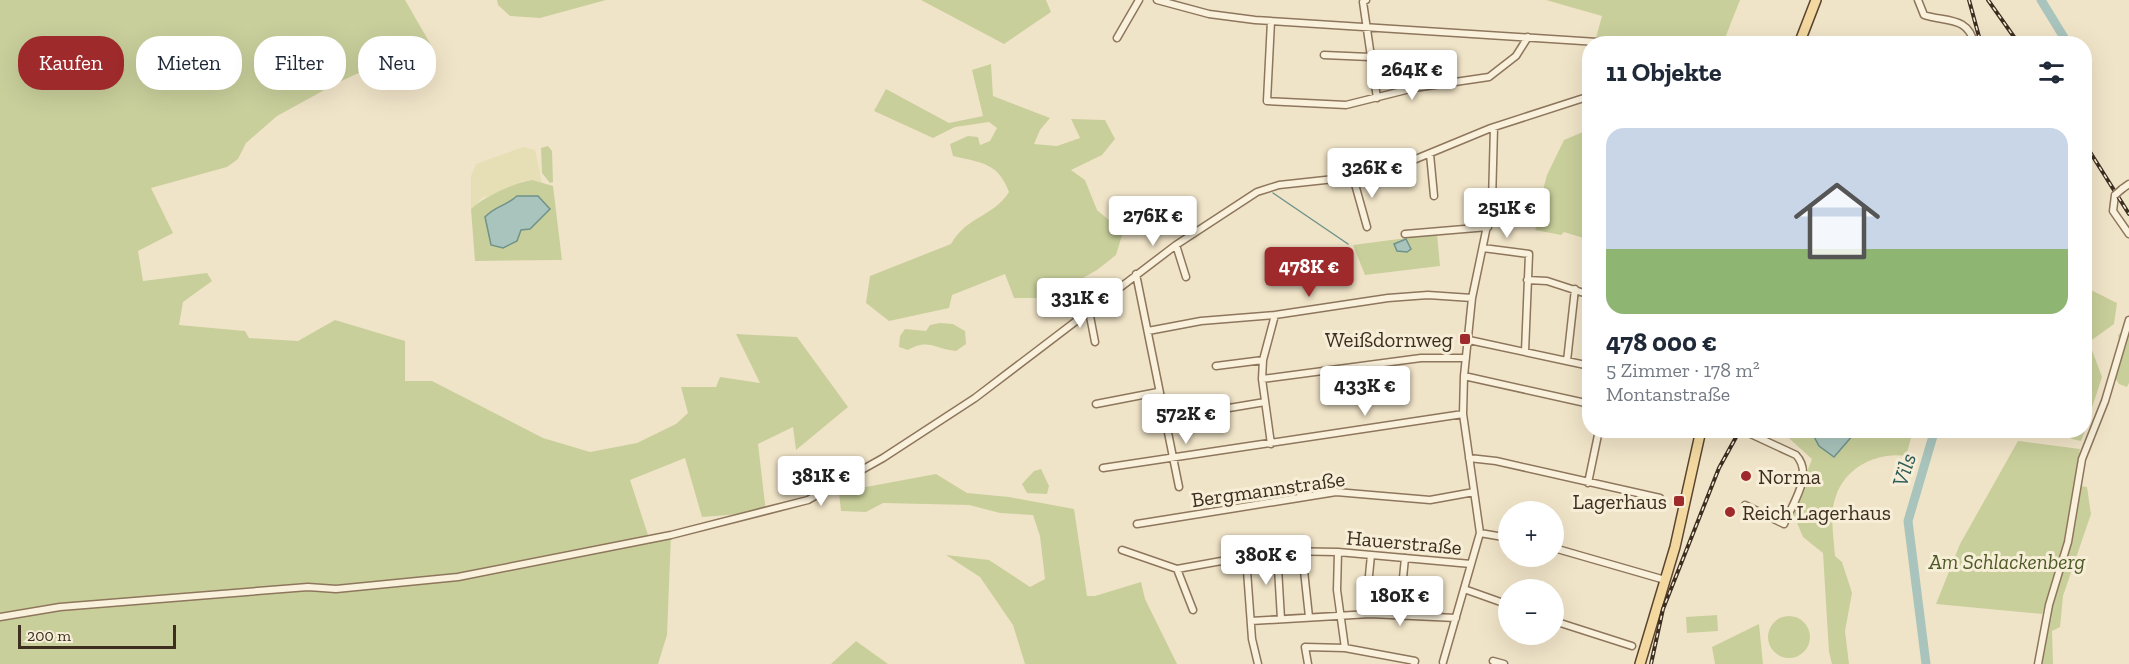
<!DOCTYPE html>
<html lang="de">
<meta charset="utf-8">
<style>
:root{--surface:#fff;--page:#f6f6f7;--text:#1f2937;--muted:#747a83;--line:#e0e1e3;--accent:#9e2a2b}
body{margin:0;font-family:"Zilla Slab",serif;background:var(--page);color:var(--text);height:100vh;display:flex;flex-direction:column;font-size:22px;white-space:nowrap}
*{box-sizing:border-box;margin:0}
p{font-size:20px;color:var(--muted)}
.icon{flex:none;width:33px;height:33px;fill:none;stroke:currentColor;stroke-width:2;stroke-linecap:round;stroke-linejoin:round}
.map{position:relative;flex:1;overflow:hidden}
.panel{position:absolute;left:1582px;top:36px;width:510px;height:402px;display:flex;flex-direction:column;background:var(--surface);border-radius:24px;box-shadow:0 6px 24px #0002}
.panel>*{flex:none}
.top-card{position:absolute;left:18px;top:36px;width:570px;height:54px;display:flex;gap:12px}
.tools{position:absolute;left:1498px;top:501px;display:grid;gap:12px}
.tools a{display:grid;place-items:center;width:66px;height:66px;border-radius:50%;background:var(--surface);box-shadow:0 6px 24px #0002;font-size:30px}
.scale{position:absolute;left:18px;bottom:15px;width:158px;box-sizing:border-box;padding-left:6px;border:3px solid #3d2e20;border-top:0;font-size:16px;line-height:21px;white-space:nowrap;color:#3d2e20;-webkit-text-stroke:4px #f7eed8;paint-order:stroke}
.price{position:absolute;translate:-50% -51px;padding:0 14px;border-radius:6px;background:#fff;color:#222;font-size:20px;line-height:39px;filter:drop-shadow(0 2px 3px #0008)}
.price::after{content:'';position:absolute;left:50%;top:36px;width:18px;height:14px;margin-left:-9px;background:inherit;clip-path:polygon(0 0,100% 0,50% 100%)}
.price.current{background:var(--accent);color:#fff}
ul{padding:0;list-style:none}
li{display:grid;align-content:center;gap:12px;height:318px;padding:0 24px}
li+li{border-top:2px solid var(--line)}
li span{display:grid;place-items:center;height:186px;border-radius:18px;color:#555}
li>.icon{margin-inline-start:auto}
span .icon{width:108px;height:108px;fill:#fffc;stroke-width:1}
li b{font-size:26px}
h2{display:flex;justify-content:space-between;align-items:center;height:72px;padding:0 24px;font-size:26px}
.chip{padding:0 21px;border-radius:24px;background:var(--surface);box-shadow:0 6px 24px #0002;font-size:21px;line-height:54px}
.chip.current{background:var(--accent);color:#fff}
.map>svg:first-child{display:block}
.farmland{fill:#e6deb5}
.green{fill:#c9cf9b}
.water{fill:#a9c4bc;stroke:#6f938a;stroke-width:1.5}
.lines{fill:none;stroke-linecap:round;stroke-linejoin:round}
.stream{stroke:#6f938a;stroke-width:1.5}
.river{stroke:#a9c4bc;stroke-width:9}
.minor-casing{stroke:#8d765c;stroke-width:9}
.primary-casing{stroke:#5b4430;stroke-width:12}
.minor{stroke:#faf1dc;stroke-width:6}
.primary{stroke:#f3d9a0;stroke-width:9}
.rail-casing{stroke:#3d2e20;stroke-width:4}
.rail{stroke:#f7eed8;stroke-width:1.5;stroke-dasharray:4.5;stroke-linecap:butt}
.minor-bridge-casing{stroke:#8d765c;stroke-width:9;stroke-linecap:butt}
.minor-bridge{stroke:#faf1dc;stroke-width:6}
.poi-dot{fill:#9e2a2b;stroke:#f7eed8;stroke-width:2}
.labels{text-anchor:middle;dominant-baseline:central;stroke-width:6;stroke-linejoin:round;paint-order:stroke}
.poi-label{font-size:21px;fill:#3d2e20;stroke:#f7eed8;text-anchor:end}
.street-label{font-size:21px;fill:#3d2e20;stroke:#f7eed8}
.park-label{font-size:21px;font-style:italic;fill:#4d5a26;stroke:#f7eed8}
.water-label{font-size:22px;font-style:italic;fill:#2f5d5a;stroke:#f7eed8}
</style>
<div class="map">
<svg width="2129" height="664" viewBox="0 0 2129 664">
<rect width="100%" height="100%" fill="#f0e4c8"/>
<path class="farmland" d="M 523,147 L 535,150 L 542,183 L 532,180 L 522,181 L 497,195 L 483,197 L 471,209 L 471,176 L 476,164 Z"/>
<path class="green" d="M 0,0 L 405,0 L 431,45 L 429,50 L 385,61 L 339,82 L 277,116 L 246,143 L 238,159 L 227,167 L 151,188 L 173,233 L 138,251 L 143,281 L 207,273 L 212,281 L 183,302 L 179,325 L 245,331 L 249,338 L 298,341 L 335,320 L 405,341 L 405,381 L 432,381 L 543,438 L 590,452 L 637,443 L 676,424 L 688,413 L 681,387 L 716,387 L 720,377 L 760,383 L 736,334 L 797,337 L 848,407 L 796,450 L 793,427 L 758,444 L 766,512 L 702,517 L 685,458 L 630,480 L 649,538 L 671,535 L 667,635 L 658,664 L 0,664 Z
M 497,0 L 606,0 L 540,18 L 510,16 L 498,5 Z
M 921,0 L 1046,0 L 1051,12 L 1004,44 Z
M 1546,0 L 1740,0 L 1723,43 C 1681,44 1639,42 1596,38 L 1602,16 Z
M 991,64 L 993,96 L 1050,118 L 1040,130 L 1034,144 L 1057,146 L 1080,138 L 1071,119 L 1105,120 L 1115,139 L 1102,155 L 1071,170 L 1085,180 L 1097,210 L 1123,232 L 1116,255 L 1097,270 L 1047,298 L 1014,298 L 1005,274 L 952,295 L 949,308 L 889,321 L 866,303 L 870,276 L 951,244 C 967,216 993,217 1009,192 C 998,162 981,163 953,156 L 950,144 L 968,136 L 978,137 L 980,145 L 990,141 L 997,128 L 989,122 L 955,127 L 933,138 L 874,111 L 886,89 L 949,123 L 983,116 L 972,70 Z
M 1590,129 L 1590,240 L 1564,232 L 1561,235 L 1535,230 L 1542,215 L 1538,209 L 1547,175 L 1564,140 Z
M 548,146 L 552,151 L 553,182 L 550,183 L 542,173 L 541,148 Z
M 532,180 L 553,186 L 562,260 L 475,261 L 471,209 C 482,198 516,182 532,180 Z
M 1437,234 L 1440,266 L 1365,275 L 1353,245 Z
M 2085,287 L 2117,303 L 2114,324 L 2089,342 L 2102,377 L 2085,429 Z
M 940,323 L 953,324 L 965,331 L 966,344 L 956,351 C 935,349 928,338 908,350 L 899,347 L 900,336 L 905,329 L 926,331 L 930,325 Z
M 2129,326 L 2129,383 L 2127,387 L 2119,384 L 2112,373 L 2121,348 L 2118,335 Z
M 1781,431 L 1862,431 L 1871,437 L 1911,438 L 1906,456 C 1877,452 1846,467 1836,496 C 1829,514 1834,538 1835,556 L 1842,562 L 1852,593 L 1845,631 L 1849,664 L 1832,664 L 1829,652 L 1823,553 L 1803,537 L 1792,511 L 1812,459 Z
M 2063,431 L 2085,431 L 2081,441 L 2072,439 Z
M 2018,441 L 2080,449 L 2062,551 L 2042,614 L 1936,604 L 1960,544 Z
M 1041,469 L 1049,486 L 1047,494 L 1027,493 L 1022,484 L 1034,471 Z
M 936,474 L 967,493 L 1009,497 L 1074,509 L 1087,596 L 1095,596 L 1141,582 L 1145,599 L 1177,664 L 1025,664 L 1013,625 L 980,577 L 946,555 L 989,560 L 1030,587 L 1045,579 L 1040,536 L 1033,515 L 1000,513 L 969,505 L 883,503 L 866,512 L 841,511 L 839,492 Z
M 2081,486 L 2087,487 L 2091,514 L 2063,596 L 2060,627 L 2052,631 L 2053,664 L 2040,664 L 2043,638 L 2069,546 Z
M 1717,615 L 1718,631 L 1687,633 L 1686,617 Z
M1768 637a21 21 0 1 1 42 0a21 21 0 1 1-42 0Z
M 1759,624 L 1763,664 L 1715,664 L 1712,647 Z
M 856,641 L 888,664 L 831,664 Z"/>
<path class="water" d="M 517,196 L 538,196 L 550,209 L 530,229 L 521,230 L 517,241 L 503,248 L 491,245 L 485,217 C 495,206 506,206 517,196 Z
M 1406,239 L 1411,249 L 1407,252 L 1397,251 L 1394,244 Z
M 1811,431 L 1849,431 L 1854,434 L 1834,457 L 1819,446 Z"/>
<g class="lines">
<path class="stream" d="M 1273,193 L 1348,244"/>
<path class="river" d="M 2041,0 L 2068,44
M 1926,664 L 1908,521 L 1933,436 L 1938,430"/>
<g class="minor-casing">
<path id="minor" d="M 1157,0 L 1209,14 L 1255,20 L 1628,44
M 1366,0 L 1363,2 L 1377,98
M 1918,0 L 1924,15 C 1945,22 1969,16 1974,44
M 1271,21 L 1267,101 L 1346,105 L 1414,88 L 1489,77 L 1516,56 L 1528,37
M 1117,38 L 1139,0
M 1324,55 L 1370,57
M 1430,154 L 1434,196
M 1353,177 L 1367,227
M 2122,189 L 2129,184
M 2115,195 L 2113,211 L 2129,234
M 1405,234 L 1488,227
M 1176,245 L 1186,277
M 1483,248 L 1529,254 L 1525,352
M 1136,274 L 1179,487
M 1527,280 L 1547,281 L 1590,295
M 1089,311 L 1095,342
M 1148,331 L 1201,321 L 1275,315 L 1388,298 L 1428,295 L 1472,298
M 1469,340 L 1590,366
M 1567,361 L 1575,289
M 1216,366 L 1263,360
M 1464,376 L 1590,404
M 1262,379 L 1421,358 L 1466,358
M 1096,404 L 1158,392
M 1223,409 L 1265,402
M 1742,430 L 1796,455 C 1814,474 1793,503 1784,524 L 1745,505
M 1271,444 L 1262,379 L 1263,360 L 1275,315
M 1469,458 L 1496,461 L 1660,498
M 1103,468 L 1463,414
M 1588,483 L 1599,430
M 1137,524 L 1336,492 L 1430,500 L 1474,492
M 1480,533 L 1509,538
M 1554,548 L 1665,580
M 1122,550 L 1177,569 L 1277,551 L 1338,552 L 1471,564
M 1277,551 L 1281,619
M 1302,552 L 1309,617
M 1338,552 L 1337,590 L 1345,648
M 1246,557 L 1252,639 L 1258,664
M 1177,569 L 1193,610
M 1464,589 L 1509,605
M 1370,614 L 1368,586 L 1371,555
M 1405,616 L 1402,588 L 1405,558
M 0,617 L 60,607 L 308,587 L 336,589 L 458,577 L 671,535 L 808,500 L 883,458 L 975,398 L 1176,245 L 1257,192 L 1279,185 L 1353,177 L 1411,161 L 1491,128 L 1590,96
M 1251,621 L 1370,614 L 1456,618
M 1554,621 L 1632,646
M 1493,661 L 1504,664
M 1443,662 L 1480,533 L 1463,414 L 1464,376 L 1472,298 L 1492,202 L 1494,127
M 1308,664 L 1305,647 L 1345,648 L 1415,661 L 1414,664
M 2038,664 L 2049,605 L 2068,542 L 2082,459 L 2105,401 L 2129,320"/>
</g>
<g class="primary-casing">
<path id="primary" d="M 1799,44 L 1816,0
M 1640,664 L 1675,547 L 1701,430"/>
</g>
<use href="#minor" class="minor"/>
<use href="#primary" class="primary"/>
<g class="rail-casing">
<path id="rail" d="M 1969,0 L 1981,44
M 1988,0 L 2019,44
M 2085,144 L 2129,214
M 1651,664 L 1663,609 L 1719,468 L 1740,430"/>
</g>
<use href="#rail" class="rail"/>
<g class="minor-bridge-casing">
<path id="minor-bridge" d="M 2115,195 L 2122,189"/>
</g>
<use href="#minor-bridge" class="minor-bridge"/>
</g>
<g class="poi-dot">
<rect x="1459" y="333" width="12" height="12" rx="3"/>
<circle cx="1746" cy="476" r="6"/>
<rect x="1673" y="495" width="12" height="12" rx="3"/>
<circle cx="1730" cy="512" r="6"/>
</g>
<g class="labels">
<g class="poi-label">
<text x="1453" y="339">Weißdornweg</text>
<text x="1758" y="476" text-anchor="start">Norma</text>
<text x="1667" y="501">Lagerhaus</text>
<text x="1742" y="512" text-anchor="start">Reich Lagerhaus</text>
</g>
<g class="street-label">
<text transform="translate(1268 489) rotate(-8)">Bergmannstraße</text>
<text transform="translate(1404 542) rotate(5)">Hauerstraße</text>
</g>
<g class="park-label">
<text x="2007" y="561">Am Schlackenberg</text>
</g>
<g class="water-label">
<text transform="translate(1904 470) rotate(-72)">Vils</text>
</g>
</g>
</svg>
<div class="tools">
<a>+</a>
<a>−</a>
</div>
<div class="scale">200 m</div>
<b class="price" style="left:1412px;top:101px">264K €</b>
<b class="price" style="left:1372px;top:199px">326K €</b>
<b class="price" style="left:1507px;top:239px">251K €</b>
<b class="price" style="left:1153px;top:247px">276K €</b>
<b class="price current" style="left:1309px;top:298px">478K €</b>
<b class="price" style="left:1080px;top:329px">331K €</b>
<b class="price" style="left:1365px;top:417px">433K €</b>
<b class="price" style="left:1186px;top:445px">572K €</b>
<b class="price" style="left:821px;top:507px">381K €</b>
<b class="price" style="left:1266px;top:586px">380K €</b>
<b class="price" style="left:1400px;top:627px">180K €</b>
<div class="top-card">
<a class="chip current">Kaufen</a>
<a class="chip">Mieten</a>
<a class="chip">Filter</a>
<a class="chip">Neu</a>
</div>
<section class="panel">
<h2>11 Objekte<svg class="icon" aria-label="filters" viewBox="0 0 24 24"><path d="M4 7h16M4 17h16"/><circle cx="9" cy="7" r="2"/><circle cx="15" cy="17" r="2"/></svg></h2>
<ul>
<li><span style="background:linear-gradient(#c9d6e8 65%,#8fb573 0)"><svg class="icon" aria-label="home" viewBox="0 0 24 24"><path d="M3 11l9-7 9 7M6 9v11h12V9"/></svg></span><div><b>478 000 €</b><p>5 Zimmer · 178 m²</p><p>Montanstraße</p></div></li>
</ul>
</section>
</div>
